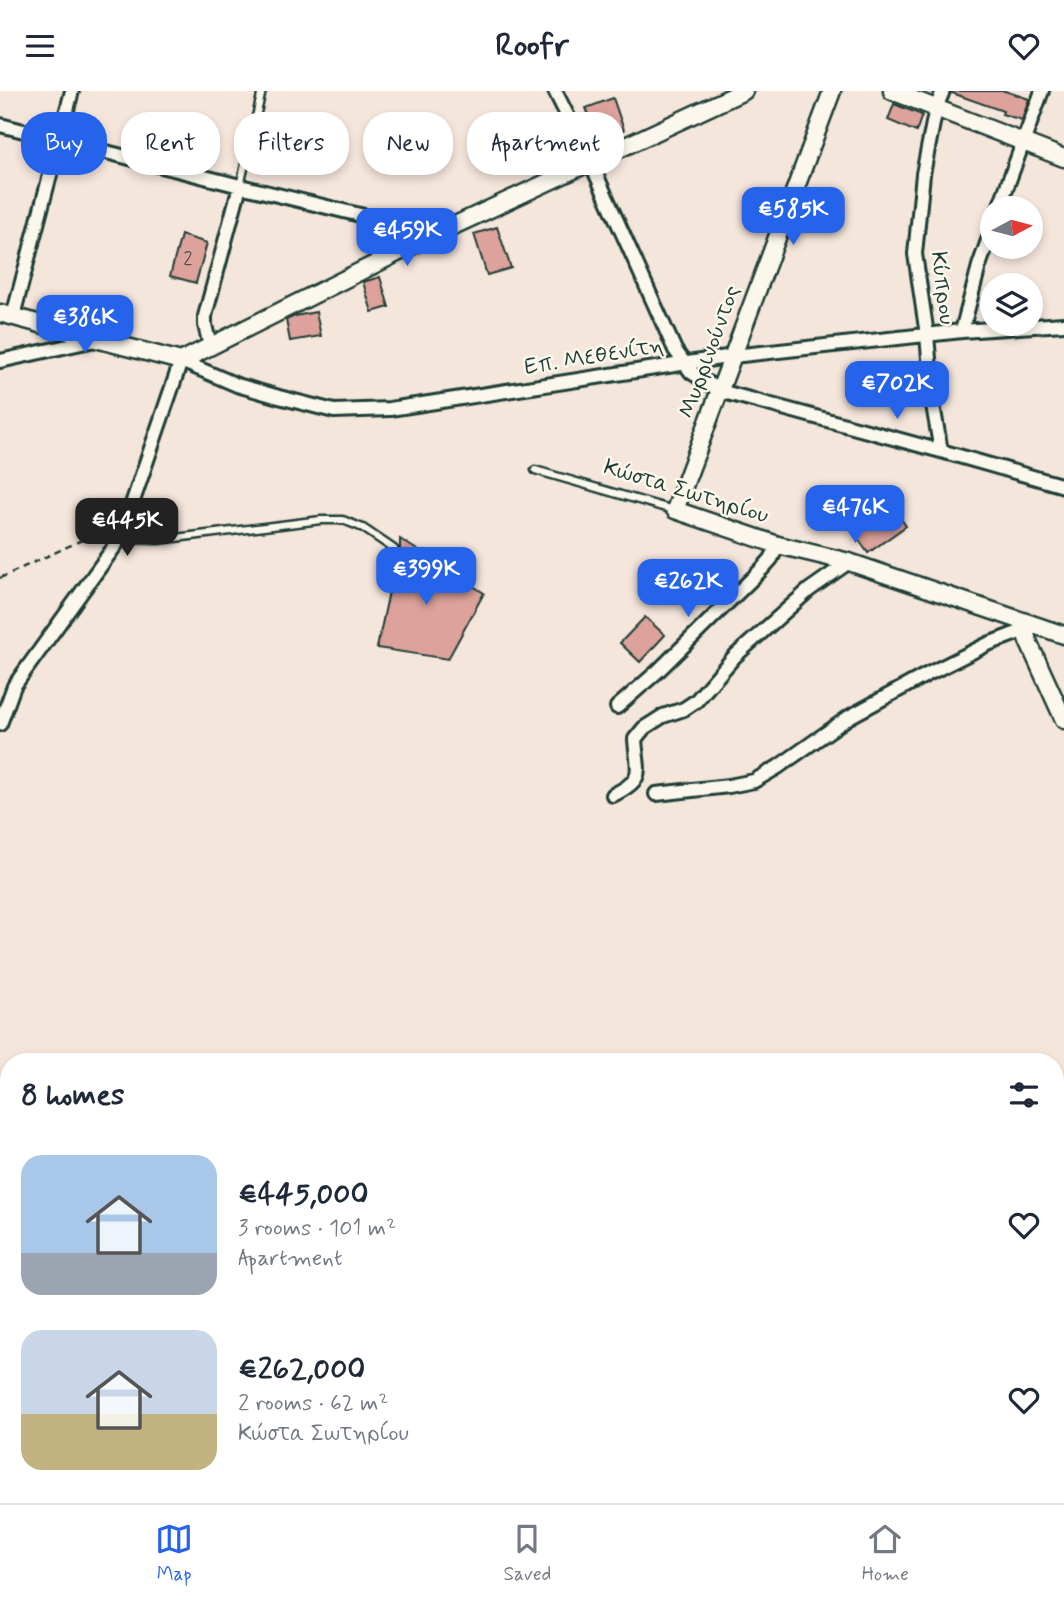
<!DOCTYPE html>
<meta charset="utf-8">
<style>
:root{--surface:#fff;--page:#f6f6f7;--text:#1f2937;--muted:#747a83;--line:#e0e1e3;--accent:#2563eb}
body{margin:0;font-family:Mynerve,sans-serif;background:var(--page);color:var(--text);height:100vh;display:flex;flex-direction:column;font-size:26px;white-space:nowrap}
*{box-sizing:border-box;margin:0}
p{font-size:23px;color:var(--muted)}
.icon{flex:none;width:38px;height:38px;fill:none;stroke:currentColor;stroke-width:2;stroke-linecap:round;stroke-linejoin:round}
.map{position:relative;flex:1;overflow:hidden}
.sheet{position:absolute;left:0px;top:962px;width:1064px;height:450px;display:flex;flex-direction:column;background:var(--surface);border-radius:28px 28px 0 0;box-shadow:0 4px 10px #0003}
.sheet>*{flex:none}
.top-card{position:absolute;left:21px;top:21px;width:700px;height:63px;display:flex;gap:14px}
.needle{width:46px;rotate:83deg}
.controls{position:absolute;left:980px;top:105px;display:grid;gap:14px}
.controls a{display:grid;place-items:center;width:63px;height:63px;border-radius:50%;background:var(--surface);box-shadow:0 4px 10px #0003;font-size:35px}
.price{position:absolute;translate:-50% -60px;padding:0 16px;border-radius:14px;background:var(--accent);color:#fff;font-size:23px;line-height:46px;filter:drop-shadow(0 2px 4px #0008)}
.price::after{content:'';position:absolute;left:50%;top:42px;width:21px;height:16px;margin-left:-10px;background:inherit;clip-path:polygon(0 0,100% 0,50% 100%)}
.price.selected{background:#222;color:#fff}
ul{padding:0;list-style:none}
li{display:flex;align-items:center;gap:21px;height:175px;padding:0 21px}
li span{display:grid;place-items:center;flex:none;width:196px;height:140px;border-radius:21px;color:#555}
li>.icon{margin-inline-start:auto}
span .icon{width:84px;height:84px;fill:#fffc;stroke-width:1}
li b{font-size:30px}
h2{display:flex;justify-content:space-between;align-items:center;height:84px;padding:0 21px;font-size:30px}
.tag{padding:0 24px;border-radius:28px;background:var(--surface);box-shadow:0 4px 10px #0003;font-size:24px;line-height:63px}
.tag.selected{background:var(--accent);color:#fff}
header{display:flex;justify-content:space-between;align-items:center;height:91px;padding:0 21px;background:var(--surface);font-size:32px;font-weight:800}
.dock{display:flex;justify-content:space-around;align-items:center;height:98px;border-top:2px solid var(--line);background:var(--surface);font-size:19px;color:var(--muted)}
.dock a{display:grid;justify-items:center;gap:4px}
.dock .selected{color:var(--accent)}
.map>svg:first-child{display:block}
.building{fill:#dca29b;stroke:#1f3d34;stroke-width:2}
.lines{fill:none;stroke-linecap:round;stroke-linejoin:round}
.service-casing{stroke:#1f3d34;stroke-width:11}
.minor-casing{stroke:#1f3d34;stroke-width:18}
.tertiary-casing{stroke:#1f3d34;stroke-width:21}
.path{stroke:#1f3d34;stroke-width:2.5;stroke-dasharray:7 5;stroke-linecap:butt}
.service{stroke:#fbf7ec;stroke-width:6}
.minor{stroke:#fbf7ec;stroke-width:12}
.tertiary{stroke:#fbf7ec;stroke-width:16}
.labels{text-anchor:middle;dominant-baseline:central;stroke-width:5;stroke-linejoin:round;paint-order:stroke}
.number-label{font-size:19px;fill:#4e564e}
.street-label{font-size:23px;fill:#1f3d34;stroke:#fbf7ec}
</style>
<header><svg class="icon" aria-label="menu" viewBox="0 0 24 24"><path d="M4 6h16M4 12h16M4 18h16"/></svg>Roofr<svg class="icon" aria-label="heart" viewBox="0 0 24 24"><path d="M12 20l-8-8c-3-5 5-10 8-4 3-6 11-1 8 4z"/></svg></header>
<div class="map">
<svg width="1064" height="1412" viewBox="0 0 1064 1412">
<rect width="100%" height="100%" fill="#f5e6dc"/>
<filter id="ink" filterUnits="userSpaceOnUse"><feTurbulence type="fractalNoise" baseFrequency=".0143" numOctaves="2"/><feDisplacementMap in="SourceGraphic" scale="14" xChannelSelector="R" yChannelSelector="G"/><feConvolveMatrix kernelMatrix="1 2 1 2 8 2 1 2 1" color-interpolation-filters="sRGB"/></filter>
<g filter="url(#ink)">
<path class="building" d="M 952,0 L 1005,0 L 1029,8 L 1022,29 L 1002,23 L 1003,20 L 952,2 Z
M 613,7 L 624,39 L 598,49 L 586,17 Z
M 894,13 L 922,24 L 916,41 L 888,29 Z
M 497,136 L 511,177 L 487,184 L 474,143 Z
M 181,144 L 207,152 L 196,192 L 170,185 Z
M 380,186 L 389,216 L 372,221 L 363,191 Z
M 316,221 L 321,245 L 290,250 L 286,229 L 295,225 Z
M 888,409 L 906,435 L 868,462 L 850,436 Z
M 400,448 L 484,502 L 448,568 L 377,557 L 397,463 L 400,459 Z
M 645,526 L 665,544 L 640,571 L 620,552 Z"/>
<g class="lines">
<g class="service-casing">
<path id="service" d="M 240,95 L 262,0
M 535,379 L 673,419
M 120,448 L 159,449 L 321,429 L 343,429 L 363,437 L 394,458"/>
</g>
<g class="minor-casing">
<path id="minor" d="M 555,0 L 591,72 L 675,259 L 691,281 L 720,300 L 941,360 L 1064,395
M 0,34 L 240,95 L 385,130 L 400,136 L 423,149
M 999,117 L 1042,0
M 13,225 L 72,0
M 962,240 L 979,175 L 992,138
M 210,255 L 205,234 L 205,225 L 240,95
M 0,270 L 95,249
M 941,360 L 933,314 L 927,244 L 915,163 L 923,83 L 936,17 L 943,0
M 617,616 L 658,580 L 762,478 L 771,468 L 778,454
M 0,633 L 14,595 L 120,448 L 181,270 L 237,294 L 279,306 L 334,320 L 390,318 L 733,265 L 962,240 L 1064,233
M 656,703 L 729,695 L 754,690 L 778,676 L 849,626 L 926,584 L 988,553 L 1025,539
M 613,704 C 647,687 637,681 635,648 L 644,637 L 663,625 L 684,618 L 696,610 L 734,566 L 809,499 L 849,471"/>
</g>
<g class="tertiary-casing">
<path id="tertiary" d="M 832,0 L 675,419 L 778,454 L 849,471 L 1064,544
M 892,0 L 1064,67
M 0,222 L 96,248 L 181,270 L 423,149 L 744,0
M 1022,531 L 1028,550 L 1064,629"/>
</g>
<path class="path" d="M 0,487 L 82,449 L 104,449"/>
<use href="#service" class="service"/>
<use href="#minor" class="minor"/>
<use href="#tertiary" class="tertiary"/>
</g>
</g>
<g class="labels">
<g class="number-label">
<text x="188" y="168">2</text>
</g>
<g class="street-label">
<text transform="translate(942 197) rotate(83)">Κύπρου</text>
<text transform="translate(710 261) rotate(-70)">Μυρρινούντος</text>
<text transform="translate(594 266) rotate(-9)">Επ. Μεθενίτη</text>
<text transform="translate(686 401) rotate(17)">Κώστα Σωτηρίου</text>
</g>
</g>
</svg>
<div class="controls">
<a><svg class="needle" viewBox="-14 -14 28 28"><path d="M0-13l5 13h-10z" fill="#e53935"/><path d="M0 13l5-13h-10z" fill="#747a83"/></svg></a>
<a><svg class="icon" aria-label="layers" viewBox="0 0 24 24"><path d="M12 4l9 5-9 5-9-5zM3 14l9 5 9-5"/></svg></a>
</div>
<b class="price" style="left:793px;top:156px">€585K</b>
<b class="price" style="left:407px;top:177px">€459K</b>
<b class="price" style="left:85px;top:264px">€386K</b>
<b class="price" style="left:897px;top:330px">€702K</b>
<b class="price" style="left:855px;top:454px">€476K</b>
<b class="price selected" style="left:127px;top:467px">€445K</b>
<b class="price" style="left:426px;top:516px">€399K</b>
<b class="price" style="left:688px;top:528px">€262K</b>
<div class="top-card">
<a class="tag selected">Buy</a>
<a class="tag">Rent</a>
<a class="tag">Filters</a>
<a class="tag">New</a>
<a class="tag">Apartment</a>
</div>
<section class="sheet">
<h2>8 homes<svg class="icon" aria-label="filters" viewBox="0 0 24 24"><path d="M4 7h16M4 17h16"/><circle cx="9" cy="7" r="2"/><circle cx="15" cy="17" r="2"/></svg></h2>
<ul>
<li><span style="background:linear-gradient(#a9c7e8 70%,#9aa5b1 0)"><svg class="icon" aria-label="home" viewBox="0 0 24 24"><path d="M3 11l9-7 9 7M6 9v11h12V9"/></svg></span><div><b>€445,000</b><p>3 rooms · 101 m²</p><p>Apartment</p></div><svg class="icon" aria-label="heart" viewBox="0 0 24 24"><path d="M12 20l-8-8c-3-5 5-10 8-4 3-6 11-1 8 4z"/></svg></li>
<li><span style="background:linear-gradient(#c9d6e8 60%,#c2b280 0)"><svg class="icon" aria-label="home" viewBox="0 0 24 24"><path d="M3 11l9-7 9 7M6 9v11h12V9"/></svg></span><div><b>€262,000</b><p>2 rooms · 62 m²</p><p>Κώστα Σωτηρίου</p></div><svg class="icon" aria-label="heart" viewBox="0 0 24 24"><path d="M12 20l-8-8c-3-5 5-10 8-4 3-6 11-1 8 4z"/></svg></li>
</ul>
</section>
</div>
<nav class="dock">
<a class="selected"><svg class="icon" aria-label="map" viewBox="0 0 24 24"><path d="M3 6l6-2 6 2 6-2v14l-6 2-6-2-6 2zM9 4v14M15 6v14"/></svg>Map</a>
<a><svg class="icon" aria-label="saved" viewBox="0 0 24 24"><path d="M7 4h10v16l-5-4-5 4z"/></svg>Saved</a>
<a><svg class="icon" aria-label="home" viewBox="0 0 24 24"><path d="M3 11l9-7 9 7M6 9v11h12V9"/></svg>Home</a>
</nav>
